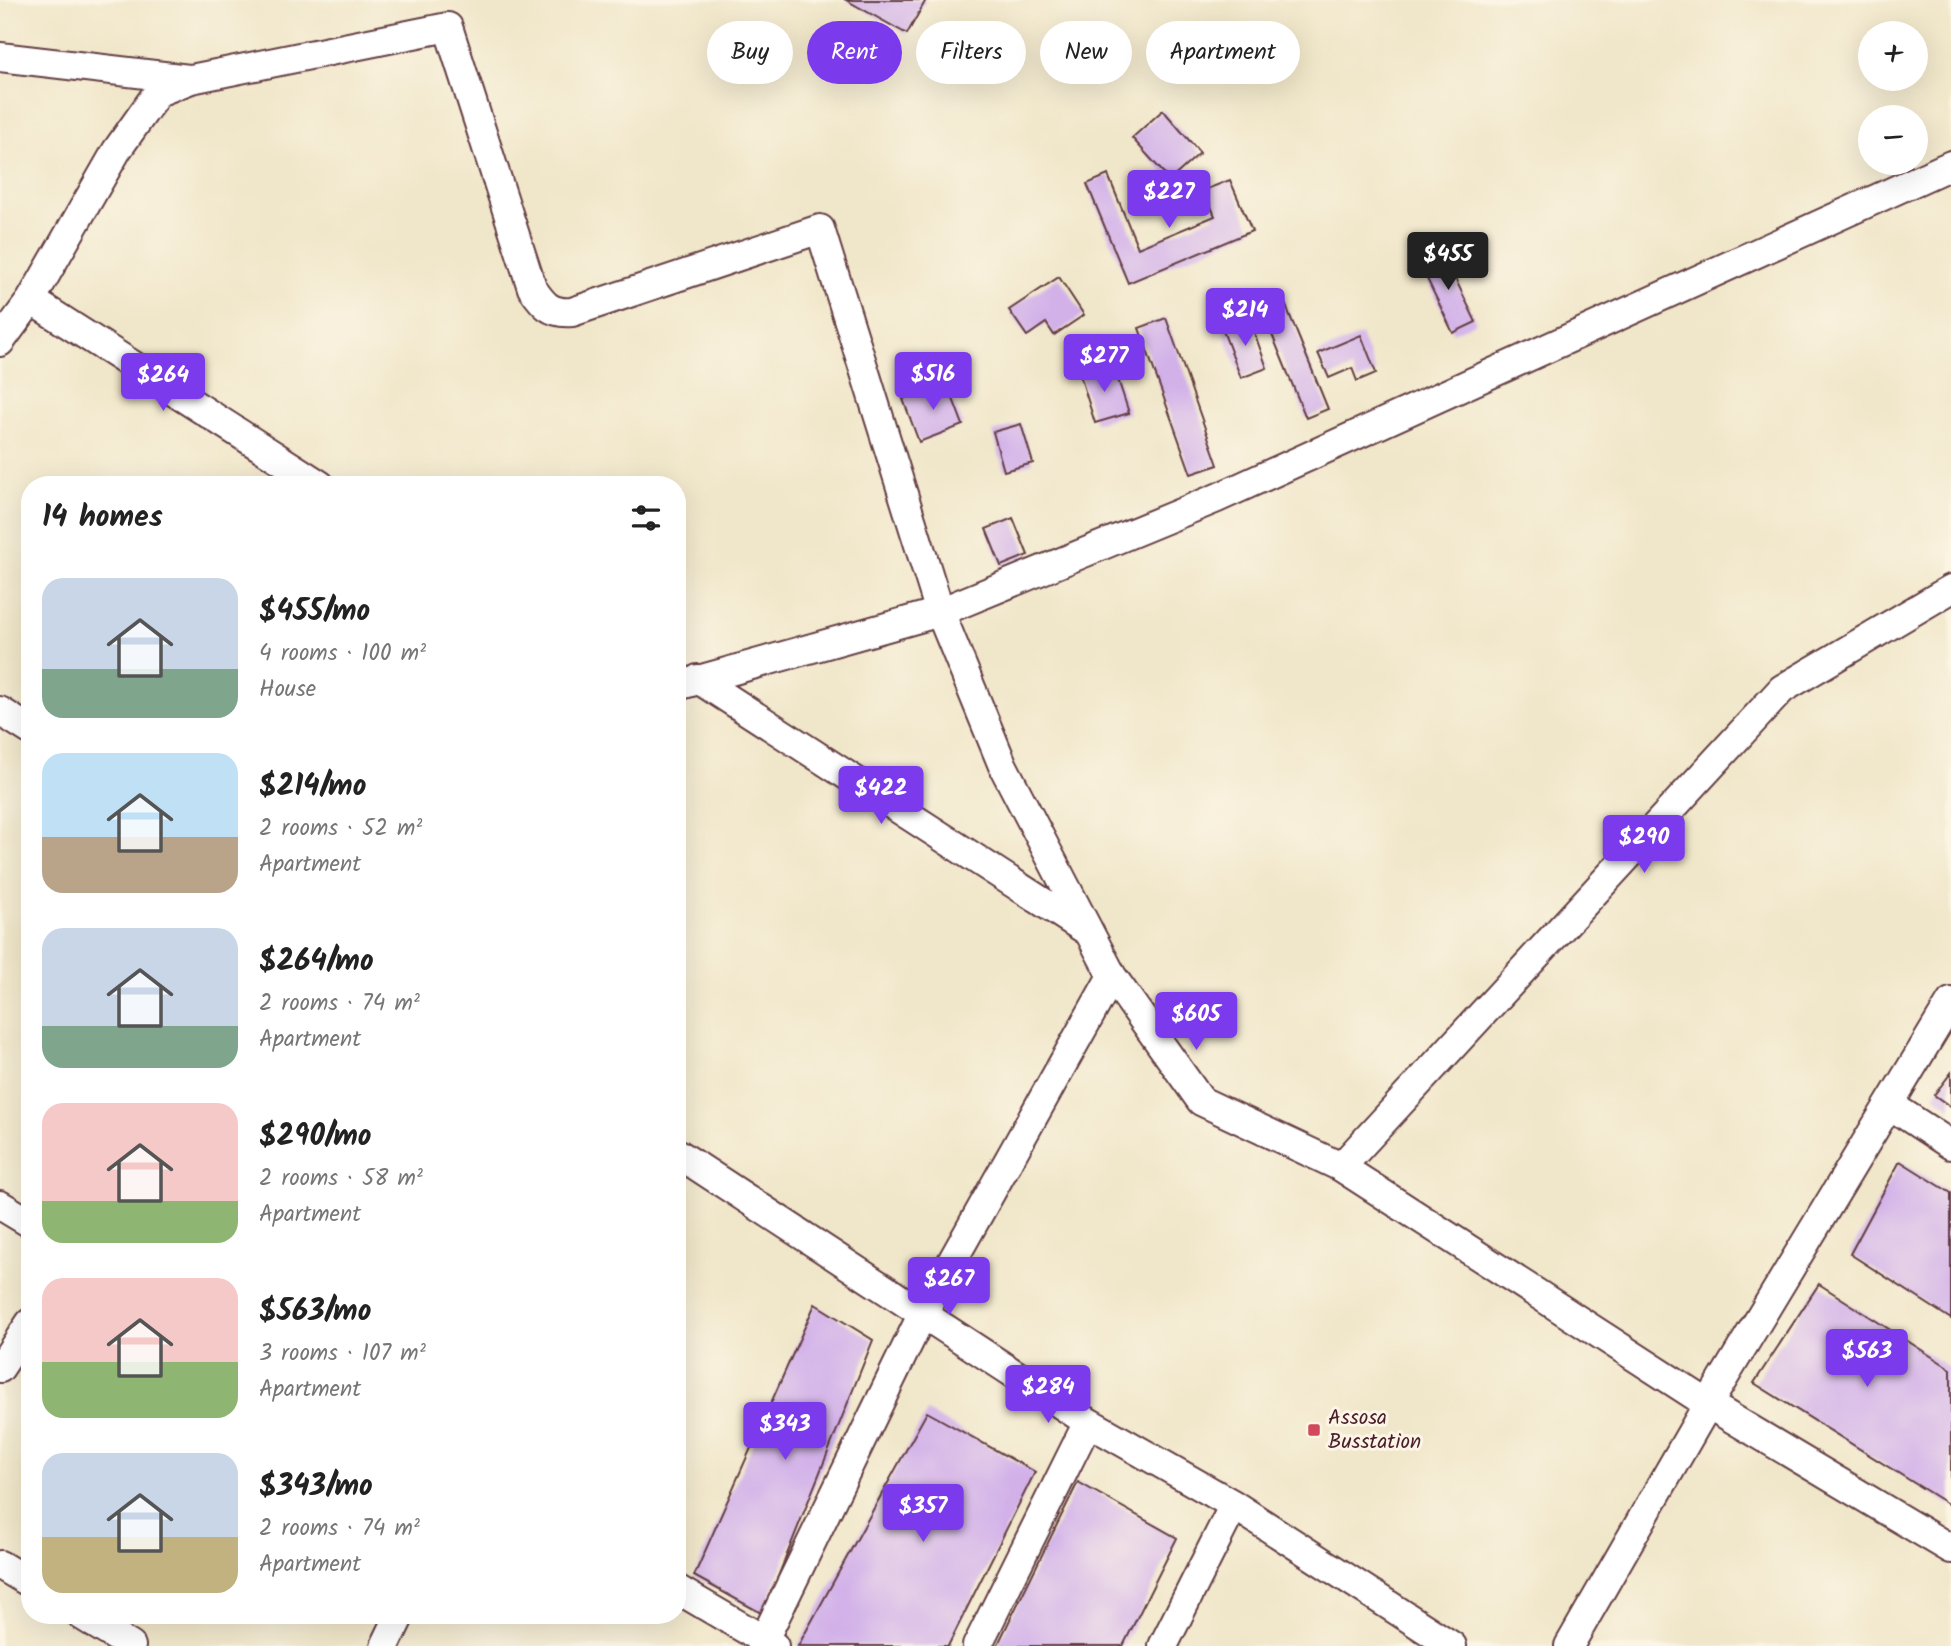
<!DOCTYPE html>
<meta charset="utf-8">
<style>
:root{--surface:#fff;--page:#f6f6f6;--text:#222;--muted:#767676;--accent:#7c3aed}
body{margin:0;font-family:Kalam,sans-serif;background:var(--page);color:var(--text);height:100vh;display:flex;flex-direction:column;font-size:26px;white-space:nowrap}
*{box-sizing:border-box;margin:0}
p{font-size:23px;color:var(--muted)}
.icon{flex:none;width:38px;height:38px;fill:none;stroke:currentColor;stroke-width:2;stroke-linecap:round;stroke-linejoin:round}
.map{position:relative;flex:1;overflow:hidden}
.panel{position:absolute;left:21px;top:476px;width:665px;height:1148px;display:flex;flex-direction:column;background:var(--surface);border-radius:28px;box-shadow:0 7px 28px #0002}
.panel>*{flex:none}
.guide{position:absolute;left:707px;top:21px;width:665px;height:63px;display:flex;gap:14px}
.fabs{position:absolute;left:1858px;top:21px;display:grid;gap:14px}
.fabs a{display:grid;place-items:center;width:70px;height:70px;border-radius:50%;background:var(--surface);box-shadow:0 7px 28px #0002;font-size:35px}
.price{position:absolute;translate:-50% -60px;padding:0 16px;border-radius:7px;background:var(--accent);color:#fff;font-size:23px;line-height:46px;filter:drop-shadow(0 2px 4px #0008)}
.price::after{content:'';position:absolute;left:50%;top:42px;width:21px;height:16px;margin-left:-10px;background:inherit;clip-path:polygon(0 0,100% 0,50% 100%)}
.price.on{background:#222;color:#fff}
ul{padding:0;list-style:none}
li{display:flex;align-items:center;gap:21px;height:175px;padding:0 21px}
li span{display:grid;place-items:center;flex:none;width:196px;height:140px;border-radius:21px;color:#555}
li>.icon{margin-inline-start:auto}
span .icon{width:84px;height:84px;fill:#fffc;stroke-width:1}
li b{font-size:30px}
h2{display:flex;justify-content:space-between;align-items:center;height:84px;padding:0 21px;font-size:30px}
.tag{padding:0 24px;border-radius:32px;background:var(--surface);box-shadow:0 7px 28px #0002;font-size:24px;line-height:63px}
.tag.on{background:var(--accent);color:#fff}
.map>svg:first-child{display:block}
.building{fill:#d2b1e9}
.lines{fill:none;stroke-linecap:round;stroke-linejoin:round}
.street-casing{stroke:#633d43;stroke-width:32}
.street{stroke:#fff;stroke-width:28}
.poi-dot{fill:#d1495b;stroke:#fcf5e5;stroke-width:2.5}
.labels{text-anchor:middle;dominant-baseline:central;stroke-width:6;stroke-linejoin:round;paint-order:stroke}
.poi-label{font-size:21px;fill:#4a1f2b;stroke:#fcf5e5;text-anchor:start}
</style>
<div class="map">
<svg width="1951" height="1646" viewBox="0 0 1951 1646">
<rect width="100%" height="100%" fill="#fcf5e5"/>
<filter id="ink" filterUnits="userSpaceOnUse"><feTurbulence type="fractalNoise" baseFrequency=".0143" numOctaves="2"/><feDisplacementMap in="SourceGraphic" scale="14" xChannelSelector="R" yChannelSelector="G"/><feConvolveMatrix kernelMatrix="1 2 1 2 8 2 1 2 1" color-interpolation-filters="sRGB"/></filter>
<filter id="wash" filterUnits="userSpaceOnUse"><feTurbulence type="fractalNoise" baseFrequency=".00686" numOctaves="4" result="noise"/><feDisplacementMap in="SourceGraphic" scale="28" xChannelSelector="R" yChannelSelector="G"/><feGaussianBlur stdDeviation="1.57" result="paint"/><feColorMatrix in="noise" values="0 0 0 0 0 0 0 0 0 0 0 0 0 0 0 0 0 1.4 0 .05"/><feComposite in="paint" operator="in"/></filter>
<g filter="url(#wash)">
<rect width="100%" height="100%" fill="#f0e6c9"/>
<g id="blocks">
<path class="building" d="M 846,0 L 926,0 L 907,34 Z
M 1163,110 L 1200,153 L 1170,180 L 1132,138 Z
M 1108,175 L 1138,248 L 1215,216 L 1204,190 L 1230,180 L 1252,231 L 1128,283 L 1087,184 Z
M 1442,251 L 1476,322 L 1453,333 L 1419,262 Z
M 1059,277 L 1084,315 L 1054,335 L 1046,323 L 1027,336 L 1009,310 Z
M 1284,301 L 1328,409 L 1306,418 L 1262,310 Z
M 1166,318 L 1218,465 L 1191,474 L 1139,328 Z
M 1249,318 L 1267,368 L 1241,378 L 1222,328 Z
M 1361,335 L 1376,373 L 1357,381 L 1352,368 L 1329,378 L 1318,353 Z
M 1113,364 L 1129,413 L 1095,423 L 1080,375 Z
M 947,383 L 963,425 L 919,442 L 903,399 Z
M 1021,424 L 1033,463 L 1004,471 L 993,432 Z
M 1013,518 L 1028,555 L 1001,566 L 986,529 Z
M 1951,1073 L 1951,1107 L 1934,1095 Z
M 1900,1161 L 1951,1193 L 1951,1319 L 1850,1254 Z
M 1819,1284 L 1951,1369 L 1951,1506 L 1754,1383 Z
M 815,1304 L 873,1340 L 763,1614 L 694,1576 Z
M 927,1412 L 1035,1472 L 948,1646 L 798,1646 Z
M 1078,1482 L 1177,1538 L 1123,1646 L 997,1646 Z"/>
</g>
</g>
<g filter="url(#ink)">
<use href="#blocks" fill-opacity="0" stroke="#633d43" stroke-width="2"/>
<g class="lines">
<g class="street-casing">
<path id="street" d="M 0,57 L 189,79
M 31,300 L 320,485
M 0,342 L 31,300 L 117,150 L 158,92 L 191,79 L 448,27 L 532,288 C 543,304 550,314 572,312 L 820,229 L 940,612 L 1003,766 L 1112,976 L 1201,1101 L 1341,1167 L 1708,1404 L 1951,1549
M 698,679 L 1089,932
M 677,686 L 940,612 L 1217,498 L 1951,165
M 0,711 L 30,730
M 1890,1105 L 1951,1145
M 677,1153 L 1088,1422 L 1234,1505 L 1452,1646
M 1341,1167 L 1782,689 L 1951,589
M 0,1205 L 30,1223
M 0,1368 L 30,1323
M 0,1565 L 30,1583
M 677,1589 L 774,1646
M 81,1615 L 131,1646
M 385,1646 L 400,1615
M 761,1646 L 922,1315 L 1112,976
M 977,1646 L 1088,1422
M 1163,1646 L 1234,1505
M 1569,1646 L 1708,1404 L 1951,1002"/>
</g>
<use href="#street" class="street"/>
</g>
</g>
<rect class="poi-dot" x="1307" y="1423" width="14" height="14" rx="3.5"/>
<g class="labels">
<g class="poi-label">
<text x="1328" y="1418">Assosa<tspan x="1328" dy="24">Busstation</tspan></text>
</g>
</g>
</svg>
<div class="fabs">
<a>+</a>
<a>−</a>
</div>
<b class="price" style="left:1169px;top:230px">$227</b>
<b class="price on" style="left:1448px;top:292px">$455</b>
<b class="price" style="left:1245px;top:348px">$214</b>
<b class="price" style="left:1104px;top:394px">$277</b>
<b class="price" style="left:933px;top:412px">$516</b>
<b class="price" style="left:163px;top:413px">$264</b>
<b class="price" style="left:881px;top:826px">$422</b>
<b class="price" style="left:1644px;top:875px">$290</b>
<b class="price" style="left:1196px;top:1052px">$605</b>
<b class="price" style="left:949px;top:1317px">$267</b>
<b class="price" style="left:1867px;top:1389px">$563</b>
<b class="price" style="left:1048px;top:1425px">$284</b>
<b class="price" style="left:785px;top:1462px">$343</b>
<b class="price" style="left:923px;top:1544px">$357</b>
<div class="guide">
<a class="tag">Buy</a>
<a class="tag on">Rent</a>
<a class="tag">Filters</a>
<a class="tag">New</a>
<a class="tag">Apartment</a>
</div>
<section class="panel">
<h2>14 homes<svg class="icon" aria-label="filters" viewBox="0 0 24 24"><path d="M4 7h16M4 17h16"/><circle cx="9" cy="7" r="2"/><circle cx="15" cy="17" r="2"/></svg></h2>
<ul>
<li><span style="background:linear-gradient(#c9d6e8 65%,#7fa58c 0)"><svg class="icon" aria-label="home" viewBox="0 0 24 24"><path d="M3 11l9-7 9 7M6 9v11h12V9"/></svg></span><div><b>$455/mo</b><p>4 rooms · 100 m²</p><p>House</p></div></li>
<li><span style="background:linear-gradient(#bfe0f5 60%,#b9a48a 0)"><svg class="icon" aria-label="home" viewBox="0 0 24 24"><path d="M3 11l9-7 9 7M6 9v11h12V9"/></svg></span><div><b>$214/mo</b><p>2 rooms · 52 m²</p><p>Apartment</p></div></li>
<li><span style="background:linear-gradient(#c9d6e8 70%,#7fa58c 0)"><svg class="icon" aria-label="home" viewBox="0 0 24 24"><path d="M3 11l9-7 9 7M6 9v11h12V9"/></svg></span><div><b>$264/mo</b><p>2 rooms · 74 m²</p><p>Apartment</p></div></li>
<li><span style="background:linear-gradient(#f6c9c9 70%,#8fb573 0)"><svg class="icon" aria-label="home" viewBox="0 0 24 24"><path d="M3 11l9-7 9 7M6 9v11h12V9"/></svg></span><div><b>$290/mo</b><p>2 rooms · 58 m²</p><p>Apartment</p></div></li>
<li><span style="background:linear-gradient(#f6c9c9 60%,#8fb573 0)"><svg class="icon" aria-label="home" viewBox="0 0 24 24"><path d="M3 11l9-7 9 7M6 9v11h12V9"/></svg></span><div><b>$563/mo</b><p>3 rooms · 107 m²</p><p>Apartment</p></div></li>
<li><span style="background:linear-gradient(#c9d6e8 60%,#c2b280 0)"><svg class="icon" aria-label="home" viewBox="0 0 24 24"><path d="M3 11l9-7 9 7M6 9v11h12V9"/></svg></span><div><b>$343/mo</b><p>2 rooms · 74 m²</p><p>Apartment</p></div></li>
</ul>
</section>
</div>
